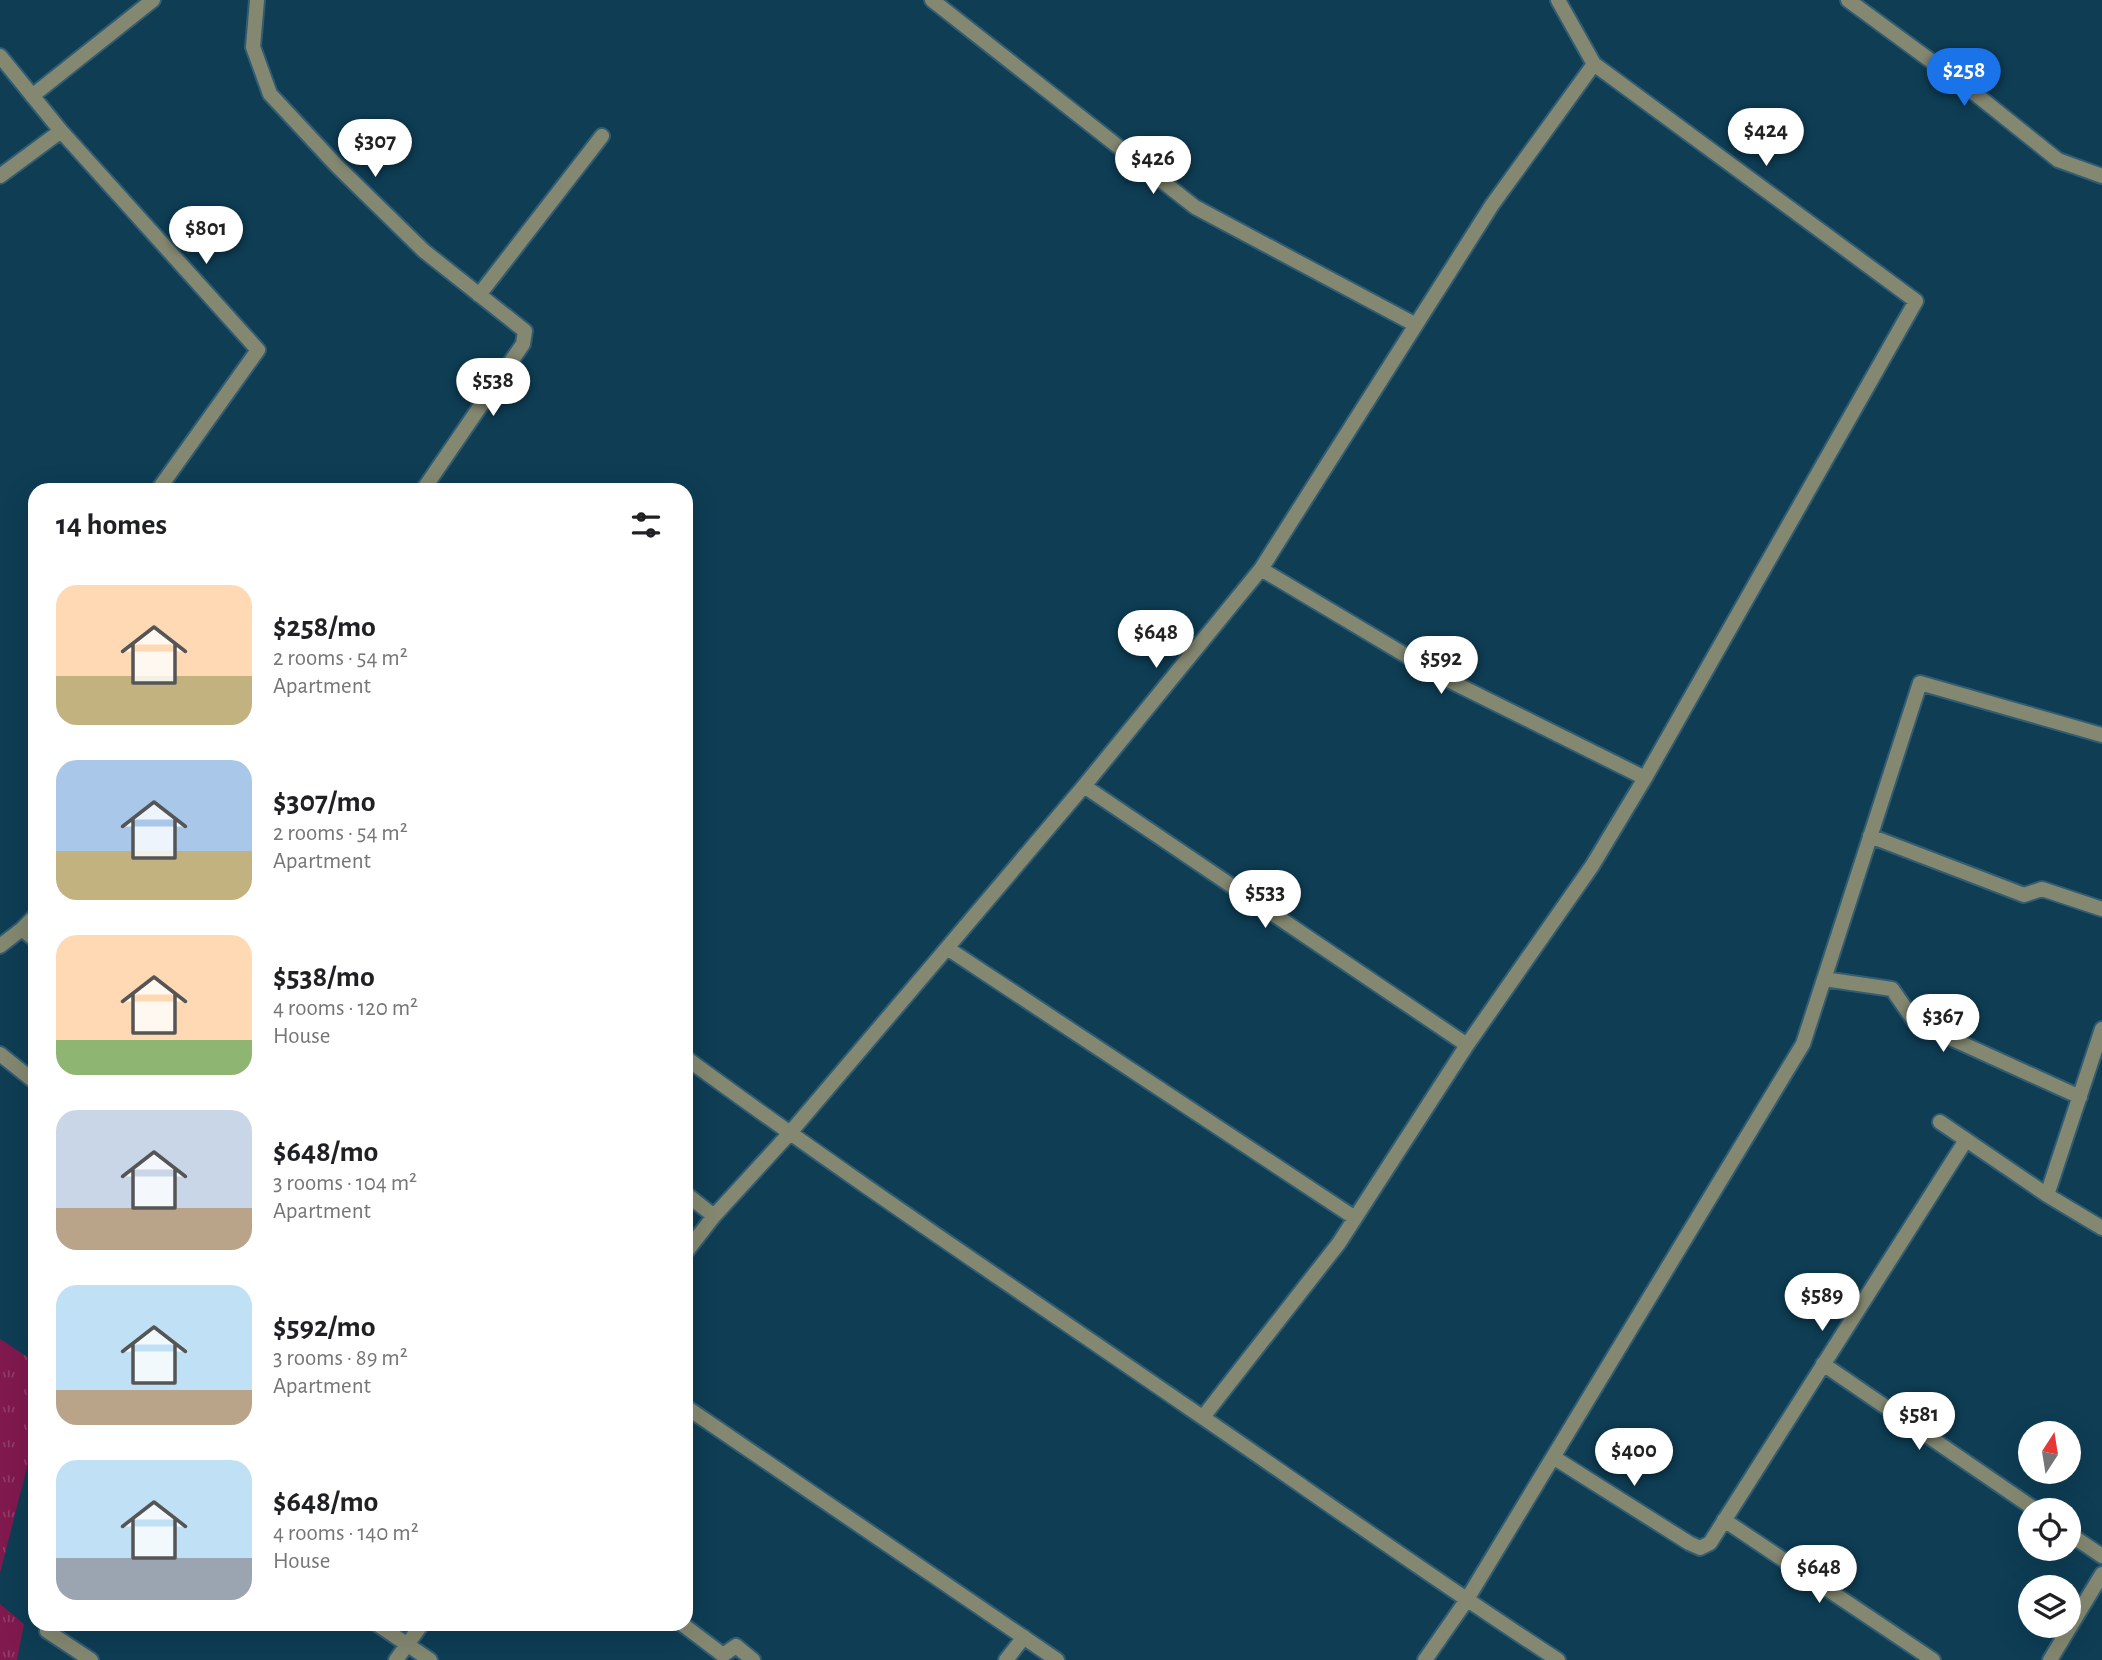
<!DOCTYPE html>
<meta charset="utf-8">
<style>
:root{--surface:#fff;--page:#f6f6f6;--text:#202124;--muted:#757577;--accent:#1a73e8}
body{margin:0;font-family:"Alegreya Sans",sans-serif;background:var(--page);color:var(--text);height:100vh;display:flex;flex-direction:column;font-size:26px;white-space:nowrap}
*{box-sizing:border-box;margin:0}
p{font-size:23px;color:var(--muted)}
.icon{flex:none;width:38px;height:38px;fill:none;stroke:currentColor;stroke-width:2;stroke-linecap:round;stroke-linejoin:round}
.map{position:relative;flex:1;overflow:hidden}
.side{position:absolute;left:28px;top:483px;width:665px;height:1148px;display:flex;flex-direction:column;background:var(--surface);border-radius:21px;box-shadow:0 7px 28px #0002}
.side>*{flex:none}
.needle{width:46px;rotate:12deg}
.tools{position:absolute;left:2018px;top:1421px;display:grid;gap:14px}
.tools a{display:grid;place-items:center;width:63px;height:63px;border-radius:50%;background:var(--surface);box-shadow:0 7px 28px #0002;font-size:35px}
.price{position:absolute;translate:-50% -60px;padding:0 16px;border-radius:24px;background:#fff;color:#222;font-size:23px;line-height:46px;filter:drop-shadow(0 2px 4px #0008)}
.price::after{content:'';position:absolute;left:50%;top:42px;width:21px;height:16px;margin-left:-10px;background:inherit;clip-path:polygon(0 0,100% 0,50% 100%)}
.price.current{background:var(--accent);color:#fff}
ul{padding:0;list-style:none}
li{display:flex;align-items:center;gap:21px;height:175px;padding:0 28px}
li span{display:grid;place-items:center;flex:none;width:196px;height:140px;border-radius:21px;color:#555}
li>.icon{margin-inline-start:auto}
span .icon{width:84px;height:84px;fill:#fffc;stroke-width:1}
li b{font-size:30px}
h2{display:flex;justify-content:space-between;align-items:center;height:84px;padding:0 28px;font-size:30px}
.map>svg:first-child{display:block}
.park{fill:url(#park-tufts)}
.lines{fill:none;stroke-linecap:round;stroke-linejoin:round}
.street-casing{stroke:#325c72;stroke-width:18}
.street{stroke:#848870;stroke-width:14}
</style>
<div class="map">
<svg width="2102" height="1660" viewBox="0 0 2102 1660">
<defs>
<pattern id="park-tufts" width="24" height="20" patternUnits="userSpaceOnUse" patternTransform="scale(1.75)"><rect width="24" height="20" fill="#80194e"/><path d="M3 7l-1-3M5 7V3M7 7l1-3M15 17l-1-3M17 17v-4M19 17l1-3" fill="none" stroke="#913b68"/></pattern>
</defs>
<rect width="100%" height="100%" fill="#0e3d54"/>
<path class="park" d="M 0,1339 L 35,1362 L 35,1436 L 0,1573 Z
M 0,1604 L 24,1624 L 17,1660 L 0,1660 Z"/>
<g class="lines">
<g class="street-casing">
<path id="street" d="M 257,0 L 253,47 L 270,94 L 337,166 L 424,251 L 525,331 L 523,344 L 423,490
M 932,0 L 1195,207 L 1416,325
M 1848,0 L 1968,88 L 2058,160 L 2102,176
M 0,56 L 61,131 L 258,350 L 158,490
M 32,96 L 153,0
M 0,176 L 61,131
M 479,295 L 602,136
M 1261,569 L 1442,677 L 1645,778
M 1084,786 L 1467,1045
M 1870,836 L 2024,895 L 2042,889 L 2102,909
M 22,929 L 35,940
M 0,946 L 22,929 L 35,916
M 947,948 L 1355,1218
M 1824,979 L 1892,989 L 1915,1022 L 2080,1097
M 2102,1029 L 2047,1195 L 2102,1228
M 0,1054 L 35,1082
M 686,1058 C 851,1179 1021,1292 1189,1408 C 1312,1492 1433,1579 1558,1660
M 1940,1122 L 2047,1195
M 686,1194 L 714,1216
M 686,1252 L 714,1216 L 789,1134 L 947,948 L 1084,786 L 1261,569 L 1492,205 L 1594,64
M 1823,1364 L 2036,1510
M 686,1407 L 1057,1660
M 1203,1417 L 1339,1243 L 1467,1045 L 1592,866 L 1645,778 L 1916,301 L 1594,64 L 1558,0
M 1553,1457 L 1689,1543 L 1700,1548 L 1710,1543 L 1966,1140
M 1724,1520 L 1933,1660
M 2068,1533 L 2102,1556
M 377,1624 L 430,1660
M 682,1624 L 723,1655 L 736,1646 L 753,1660
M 47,1631 L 91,1660
M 396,1660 L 422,1624
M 1006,1660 L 1024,1637
M 1425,1660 L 1466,1601 L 1803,1044 L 1920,683 L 2102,735
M 2050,1660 L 2102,1574"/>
</g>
<use href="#street" class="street"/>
</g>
</svg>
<div class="tools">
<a><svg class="needle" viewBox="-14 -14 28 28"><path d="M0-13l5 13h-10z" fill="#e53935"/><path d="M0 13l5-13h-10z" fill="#757577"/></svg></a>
<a><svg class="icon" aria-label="locate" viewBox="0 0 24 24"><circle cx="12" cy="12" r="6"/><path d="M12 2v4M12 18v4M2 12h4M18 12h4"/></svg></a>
<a><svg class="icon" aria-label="layers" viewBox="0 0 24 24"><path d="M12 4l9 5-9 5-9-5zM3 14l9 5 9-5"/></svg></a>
</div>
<b class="price current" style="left:1964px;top:108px">$258</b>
<b class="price" style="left:1766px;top:168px">$424</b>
<b class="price" style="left:375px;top:179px">$307</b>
<b class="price" style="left:1153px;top:196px">$426</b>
<b class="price" style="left:206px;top:266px">$801</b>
<b class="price" style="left:493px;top:418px">$538</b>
<b class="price" style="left:1156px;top:670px">$648</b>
<b class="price" style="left:1441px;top:696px">$592</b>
<b class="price" style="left:1265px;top:930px">$533</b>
<b class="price" style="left:1943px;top:1054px">$367</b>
<b class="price" style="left:1822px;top:1333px">$589</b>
<b class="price" style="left:1919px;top:1452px">$581</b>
<b class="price" style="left:1634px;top:1488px">$400</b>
<b class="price" style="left:1819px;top:1605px">$648</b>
<section class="side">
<h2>14 homes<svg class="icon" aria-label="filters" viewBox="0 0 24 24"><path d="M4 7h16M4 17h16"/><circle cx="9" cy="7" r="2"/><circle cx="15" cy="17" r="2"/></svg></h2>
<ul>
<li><span style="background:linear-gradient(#ffd9b3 65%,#c2b280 0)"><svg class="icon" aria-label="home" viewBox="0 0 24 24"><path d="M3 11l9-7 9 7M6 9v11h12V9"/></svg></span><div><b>$258/mo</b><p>2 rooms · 54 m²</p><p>Apartment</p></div></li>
<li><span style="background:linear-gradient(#a9c7e8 65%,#c2b280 0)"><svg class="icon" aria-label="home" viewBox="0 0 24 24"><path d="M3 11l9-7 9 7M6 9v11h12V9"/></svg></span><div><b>$307/mo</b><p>2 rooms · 54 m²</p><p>Apartment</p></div></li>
<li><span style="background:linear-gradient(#ffd9b3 75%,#8fb573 0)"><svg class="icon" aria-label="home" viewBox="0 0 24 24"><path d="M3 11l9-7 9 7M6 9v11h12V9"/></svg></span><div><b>$538/mo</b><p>4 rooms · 120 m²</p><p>House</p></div></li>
<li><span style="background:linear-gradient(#c9d6e8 70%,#b9a48a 0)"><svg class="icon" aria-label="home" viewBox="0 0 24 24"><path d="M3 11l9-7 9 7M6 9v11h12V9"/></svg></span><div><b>$648/mo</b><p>3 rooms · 104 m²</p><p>Apartment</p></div></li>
<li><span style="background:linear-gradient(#bfe0f5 75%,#b9a48a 0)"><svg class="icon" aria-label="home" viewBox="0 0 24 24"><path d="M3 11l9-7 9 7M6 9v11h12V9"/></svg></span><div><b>$592/mo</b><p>3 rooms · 89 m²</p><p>Apartment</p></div></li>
<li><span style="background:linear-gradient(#bfe0f5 70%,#9aa5b1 0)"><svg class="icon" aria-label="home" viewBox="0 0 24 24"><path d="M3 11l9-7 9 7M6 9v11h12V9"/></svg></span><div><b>$648/mo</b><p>4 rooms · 140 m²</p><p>House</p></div></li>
</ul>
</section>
</div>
